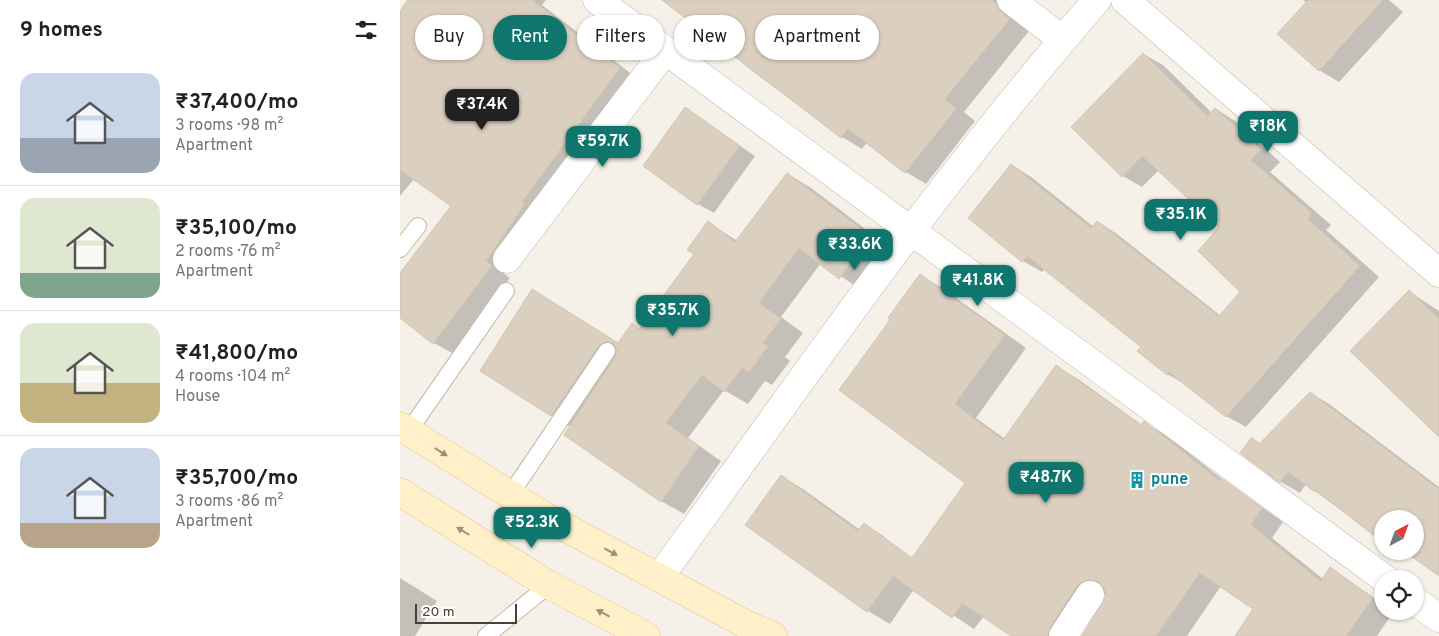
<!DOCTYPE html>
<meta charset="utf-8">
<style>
:root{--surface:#fff;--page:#f6f6f6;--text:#222;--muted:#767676;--line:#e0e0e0;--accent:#0f766e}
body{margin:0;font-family:Overpass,sans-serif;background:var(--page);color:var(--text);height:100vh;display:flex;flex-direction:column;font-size:19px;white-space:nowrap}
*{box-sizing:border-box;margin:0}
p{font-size:16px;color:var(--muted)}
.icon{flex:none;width:28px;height:28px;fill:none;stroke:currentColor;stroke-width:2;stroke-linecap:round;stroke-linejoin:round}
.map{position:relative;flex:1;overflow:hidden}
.drawer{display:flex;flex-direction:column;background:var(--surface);width:400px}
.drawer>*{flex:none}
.banner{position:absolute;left:15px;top:15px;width:475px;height:45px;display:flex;gap:10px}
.needle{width:32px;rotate:41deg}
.tools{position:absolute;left:974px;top:510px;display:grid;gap:10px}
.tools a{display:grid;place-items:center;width:50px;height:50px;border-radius:50%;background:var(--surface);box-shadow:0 1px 4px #0004;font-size:25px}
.scale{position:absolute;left:15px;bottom:12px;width:102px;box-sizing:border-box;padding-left:5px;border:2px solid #4a4136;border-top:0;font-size:14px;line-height:18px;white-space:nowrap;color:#4a4136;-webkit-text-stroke:4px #fff;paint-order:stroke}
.price{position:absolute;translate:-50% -42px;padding:0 11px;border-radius:10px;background:var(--accent);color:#fff;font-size:16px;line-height:32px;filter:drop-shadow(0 1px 2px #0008)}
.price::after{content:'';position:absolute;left:50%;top:30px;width:15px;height:11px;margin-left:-8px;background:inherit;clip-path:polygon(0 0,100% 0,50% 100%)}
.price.on{background:#222;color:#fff}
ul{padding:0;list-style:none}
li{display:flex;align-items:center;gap:15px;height:125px;padding:0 20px}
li+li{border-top:1px solid var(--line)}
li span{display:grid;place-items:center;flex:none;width:140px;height:100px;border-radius:15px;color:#555}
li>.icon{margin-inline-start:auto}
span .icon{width:60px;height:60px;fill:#fffc;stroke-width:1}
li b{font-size:21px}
h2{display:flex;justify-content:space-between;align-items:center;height:60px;padding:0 20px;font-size:21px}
.tag{padding:0 18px;border-radius:22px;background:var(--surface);box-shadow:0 1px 4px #0004;font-size:18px;line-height:45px}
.tag.on{background:var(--accent);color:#fff}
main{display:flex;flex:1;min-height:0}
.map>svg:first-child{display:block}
.shadow{fill:#0003}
.building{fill:#dbcfc0;stroke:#d4c4af}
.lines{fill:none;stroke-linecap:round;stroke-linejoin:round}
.service-casing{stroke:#c2b9aa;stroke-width:18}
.minor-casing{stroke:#c2b9aa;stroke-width:29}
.secondary-casing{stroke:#dcc796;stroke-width:29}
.service{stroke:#fff;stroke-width:16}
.minor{stroke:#fff;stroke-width:28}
.secondary{stroke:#fff0c9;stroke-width:28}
.oneway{fill:#9b9078}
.labels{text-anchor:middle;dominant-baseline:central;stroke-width:4;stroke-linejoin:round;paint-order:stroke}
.culture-label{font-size:16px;font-weight:bold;fill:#0d838f;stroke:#fff;text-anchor:start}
</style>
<main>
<section class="drawer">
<h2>9 homes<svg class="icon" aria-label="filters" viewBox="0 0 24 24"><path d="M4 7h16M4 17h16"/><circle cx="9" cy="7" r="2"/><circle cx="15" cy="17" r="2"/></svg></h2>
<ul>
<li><span style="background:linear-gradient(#c9d6e8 65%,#9aa5b1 0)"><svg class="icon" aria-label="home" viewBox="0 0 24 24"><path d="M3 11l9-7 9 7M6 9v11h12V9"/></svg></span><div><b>₹37,400/mo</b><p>3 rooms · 98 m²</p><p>Apartment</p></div></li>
<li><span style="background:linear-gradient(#dfe7d0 75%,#7fa58c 0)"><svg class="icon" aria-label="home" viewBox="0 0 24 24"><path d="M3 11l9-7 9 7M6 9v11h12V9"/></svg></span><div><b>₹35,100/mo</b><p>2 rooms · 76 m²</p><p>Apartment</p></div></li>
<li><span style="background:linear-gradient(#dfe7d0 60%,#c2b280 0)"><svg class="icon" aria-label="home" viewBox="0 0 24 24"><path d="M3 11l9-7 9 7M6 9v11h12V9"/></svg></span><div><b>₹41,800/mo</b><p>4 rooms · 104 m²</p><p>House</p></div></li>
<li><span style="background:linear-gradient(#c9d6e8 75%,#b9a48a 0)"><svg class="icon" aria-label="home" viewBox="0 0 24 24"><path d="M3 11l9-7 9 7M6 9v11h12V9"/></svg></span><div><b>₹35,700/mo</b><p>3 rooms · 86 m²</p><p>Apartment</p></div></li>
</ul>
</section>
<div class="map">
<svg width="1039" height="636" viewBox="0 0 1039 636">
<rect width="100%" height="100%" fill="#f5f1e8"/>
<path class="shadow" d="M 10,0 L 146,0 L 142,5 L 238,79 L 103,273 L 110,278 L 52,353 L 34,343 L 0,317 L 0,275 L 53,206 L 14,179 L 0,196 L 0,13 Z
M 264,0 L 597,0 L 616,16 L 629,31 L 564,112 L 575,121 L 526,184 L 506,172 L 467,142 L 462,149 L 442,137 L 355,73 Z
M 903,0 L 989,0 L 1003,12 L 939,82 L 919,70 L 907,3 Z
M 743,54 L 763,65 L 812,113 L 816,109 L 835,121 L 880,162 L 870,172 L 931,225 L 926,230 L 979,277 L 846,427 L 826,416 L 787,385 L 767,374 L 742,347 L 645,269 L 642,272 L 623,261 L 612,165 L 631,177 L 694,227 L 698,222 L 717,234 L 821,316 L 842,292 L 821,227 L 759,170 L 742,187 L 723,176 Z
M 285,108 L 355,156 L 314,213 L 298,204 Z
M 388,174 L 411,188 L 493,250 L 463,291 L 421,263 L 381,317 L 403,333 L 385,357 L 390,361 L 372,385 L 365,381 L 348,404 L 324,390 L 288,438 L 321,461 L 284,514 L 261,501 L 171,427 L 82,371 L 133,290 L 219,344 L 232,325 L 240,329 L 296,254 L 308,223 L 338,241 Z
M 520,275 L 542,288 L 626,348 L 576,418 L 605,439 L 657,367 L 678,379 L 742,425 L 744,423 L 766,435 L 826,482 L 883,522 L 872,538 L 923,579 L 931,569 L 982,603 L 982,611 L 994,611 L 977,636 L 837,636 L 854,609 L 821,586 L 787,636 L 682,636 L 704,604 L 706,593 L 699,599 L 674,636 L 613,636 L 584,616 L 574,629 L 514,589 L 490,624 L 468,611 L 347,525 L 381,476 L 403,489 L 460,530 L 464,525 L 484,536 L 484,539 L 516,562 L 517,560 L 485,537 L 513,557 L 566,483 L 492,319 Z
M 1010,292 L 1039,311 L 1039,436 Z
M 910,393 L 929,404 L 1039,487 L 1039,574 L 1015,551 L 1015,519 L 982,519 L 982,541 L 906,484 L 900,493 L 881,482 L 852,438 L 861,444 Z
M 0,578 L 37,601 L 15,636 L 0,636 Z"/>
<path class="building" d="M 8,0 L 132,0 L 220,68 L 122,202 L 125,204 L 86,261 L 92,266 L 33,344 L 0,318 L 0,273 L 51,206 L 0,170 L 0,11 Z
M 262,0 L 593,0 L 601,12 L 610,19 L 545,99 L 556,109 L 505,173 L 448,129 L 441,138 Z
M 908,0 L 983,0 L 919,71 L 877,34 Z
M 743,53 L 808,116 L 815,108 L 861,150 L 851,160 L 912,213 L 908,219 L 960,266 L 826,417 L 769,372 L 767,375 L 737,351 L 741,347 L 627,256 L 622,262 L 568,218 L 611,164 L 691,228 L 697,221 L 819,316 L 840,292 L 798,251 L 819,227 L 742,156 L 722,177 L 671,127 Z
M 285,107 L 340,146 L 297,205 L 243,166 Z
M 387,173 L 471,236 L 439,279 L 399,248 L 359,303 L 381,319 L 363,343 L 368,346 L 349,373 L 342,368 L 324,392 L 302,375 L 266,423 L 299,446 L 261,502 L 164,435 L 215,357 L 217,351 L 213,343 L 207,341 L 199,345 L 151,416 L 80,371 L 132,289 L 218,343 L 232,323 L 239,329 L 294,254 L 287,250 L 308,221 L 335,242 Z
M 520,274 L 605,335 L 555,404 L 603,440 L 656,365 L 741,425 L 744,421 L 819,480 L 821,478 L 862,508 L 851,525 L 921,581 L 930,567 L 973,598 L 946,636 L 835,636 L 853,609 L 800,573 L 756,636 L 682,636 L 706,596 L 704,588 L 698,582 L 691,580 L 683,581 L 677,586 L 650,627 L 648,636 L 611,636 L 562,603 L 552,618 L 493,576 L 467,612 L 345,525 L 381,475 L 458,531 L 464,523 L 512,558 L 565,483 L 439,390 L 490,320 L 488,318 Z
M 1009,290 L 1039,319 L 1039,437 L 950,351 Z
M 910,392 L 1039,489 L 1039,576 L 1004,551 L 1015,551 L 1015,519 L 982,519 L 981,541 L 916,490 L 915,492 L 888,472 L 880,483 L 840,453 L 852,437 L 859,444 Z"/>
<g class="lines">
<g class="service-casing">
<path id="service" d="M 0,249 L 18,226
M 8,432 L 106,291
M 110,495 L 207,351
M 86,636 L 149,585"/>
</g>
<g class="minor-casing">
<path id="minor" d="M 197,0 L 985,579
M 611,0 L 663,40
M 725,0 L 1039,273
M 107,259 L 265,51
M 259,578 C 400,382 538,183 697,0
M 1015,601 L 1039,618
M 663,636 L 690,595"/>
</g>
<g class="secondary-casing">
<path id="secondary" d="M 0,426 L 146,517 L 349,626 L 373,636
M 0,492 L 149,585 L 246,636"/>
</g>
<use href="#service" class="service"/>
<use href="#minor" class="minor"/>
<use href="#secondary" class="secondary"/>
</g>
<defs><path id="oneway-solid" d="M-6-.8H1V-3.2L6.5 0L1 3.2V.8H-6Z" transform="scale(1.25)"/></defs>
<g class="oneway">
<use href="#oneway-solid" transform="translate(41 452) rotate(32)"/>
<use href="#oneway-solid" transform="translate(63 531) rotate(-148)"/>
<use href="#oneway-solid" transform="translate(211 552) rotate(28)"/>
<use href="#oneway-solid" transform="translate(203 613) rotate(-152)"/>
</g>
<defs>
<g id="building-bare" transform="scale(1.35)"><path d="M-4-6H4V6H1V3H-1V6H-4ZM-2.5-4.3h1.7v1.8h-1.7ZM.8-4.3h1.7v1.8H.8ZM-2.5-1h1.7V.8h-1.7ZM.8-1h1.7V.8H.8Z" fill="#0f9aa8" stroke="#fff" stroke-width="2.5" paint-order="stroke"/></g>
</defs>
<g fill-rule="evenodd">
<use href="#building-bare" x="737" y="480"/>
</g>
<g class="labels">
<g class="culture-label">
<text x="751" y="480">pune</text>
</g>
</g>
</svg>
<div class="tools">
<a><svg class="needle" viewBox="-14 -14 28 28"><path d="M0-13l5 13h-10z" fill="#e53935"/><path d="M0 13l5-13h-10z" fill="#767676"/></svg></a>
<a><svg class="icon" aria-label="locate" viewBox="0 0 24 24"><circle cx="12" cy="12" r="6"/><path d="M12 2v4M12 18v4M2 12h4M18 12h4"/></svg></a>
</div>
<div class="scale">20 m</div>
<b class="price on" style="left:82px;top:131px">₹37.4K</b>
<b class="price" style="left:868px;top:153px">₹18K</b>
<b class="price" style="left:203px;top:168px">₹59.7K</b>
<b class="price" style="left:781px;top:241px">₹35.1K</b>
<b class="price" style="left:455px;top:271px">₹33.6K</b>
<b class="price" style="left:578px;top:307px">₹41.8K</b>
<b class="price" style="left:273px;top:337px">₹35.7K</b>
<b class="price" style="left:646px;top:504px">₹48.7K</b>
<b class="price" style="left:132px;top:549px">₹52.3K</b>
<div class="banner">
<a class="tag">Buy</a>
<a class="tag on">Rent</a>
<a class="tag">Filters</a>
<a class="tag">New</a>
<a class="tag">Apartment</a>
</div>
</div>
</main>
